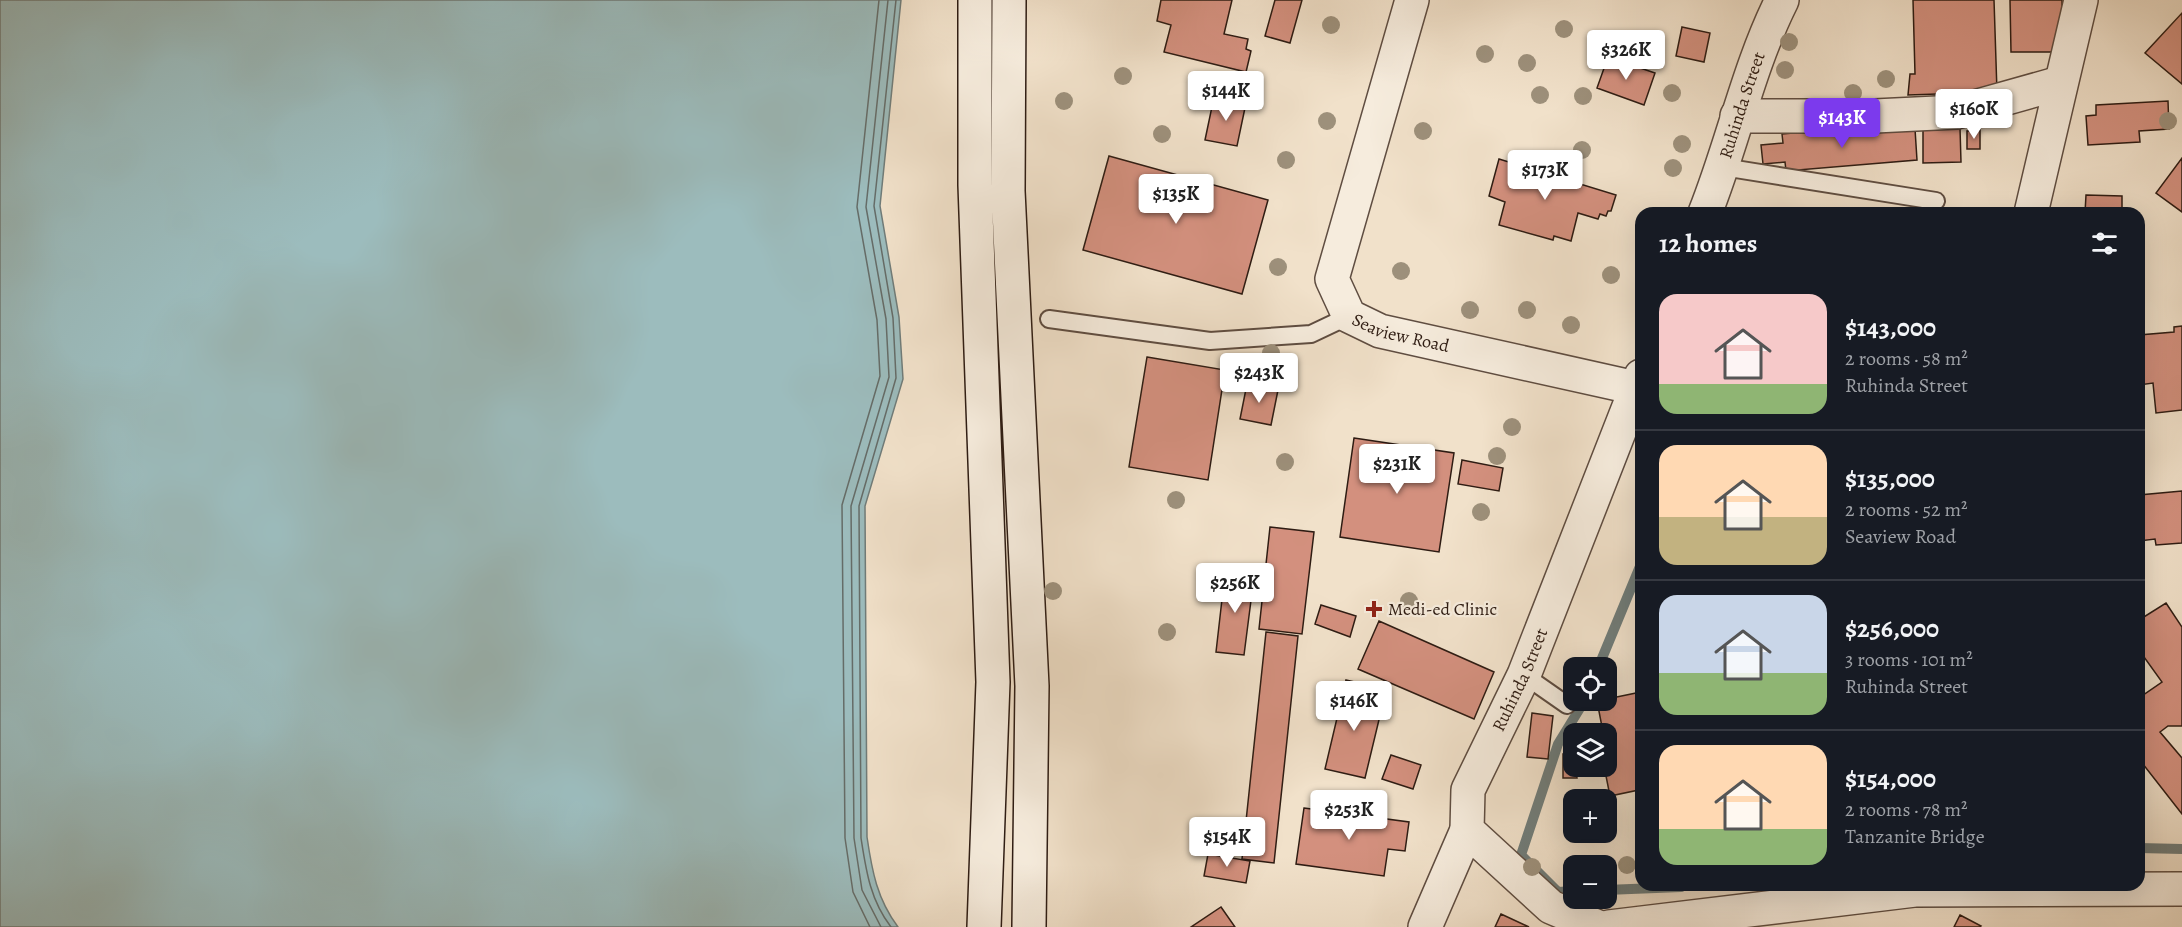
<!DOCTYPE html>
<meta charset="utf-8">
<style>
:root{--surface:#171b24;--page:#20242c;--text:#f1f3f6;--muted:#9ea1a6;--line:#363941;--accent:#7c3aed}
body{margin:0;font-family:Alegreya,serif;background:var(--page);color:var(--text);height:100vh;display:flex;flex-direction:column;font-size:22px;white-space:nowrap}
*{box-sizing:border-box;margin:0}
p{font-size:20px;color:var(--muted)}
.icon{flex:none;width:33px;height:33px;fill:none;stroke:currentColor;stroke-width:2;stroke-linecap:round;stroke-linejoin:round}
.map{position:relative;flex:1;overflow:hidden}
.side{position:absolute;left:1635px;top:207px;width:510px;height:684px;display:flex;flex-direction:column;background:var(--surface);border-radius:18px;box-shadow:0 6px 24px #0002}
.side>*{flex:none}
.controls{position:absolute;left:1563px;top:657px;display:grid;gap:12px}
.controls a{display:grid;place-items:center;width:54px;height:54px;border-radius:12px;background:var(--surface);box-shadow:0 6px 24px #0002;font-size:30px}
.price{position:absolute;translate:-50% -51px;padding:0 14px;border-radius:6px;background:#fff;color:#222;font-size:20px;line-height:39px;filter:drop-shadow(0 2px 3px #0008)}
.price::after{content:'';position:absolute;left:50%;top:36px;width:18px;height:14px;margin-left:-9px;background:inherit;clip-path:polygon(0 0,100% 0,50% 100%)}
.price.active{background:var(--accent);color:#fff}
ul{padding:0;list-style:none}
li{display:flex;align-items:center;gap:18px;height:150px;padding:0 24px}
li+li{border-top:2px solid var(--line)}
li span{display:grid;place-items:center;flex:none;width:168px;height:120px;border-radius:18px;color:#555}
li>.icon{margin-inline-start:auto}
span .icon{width:72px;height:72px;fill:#fffc;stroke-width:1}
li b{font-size:26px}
h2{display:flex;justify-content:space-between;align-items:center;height:72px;padding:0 24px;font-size:26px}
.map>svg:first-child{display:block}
.water{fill:#9cbcbd;stroke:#707c79;stroke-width:1.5}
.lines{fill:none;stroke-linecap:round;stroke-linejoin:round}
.shore{stroke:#656c68;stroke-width:1.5}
.stream{stroke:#707c79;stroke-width:10}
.building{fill:#d3907e;stroke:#2e1c13;stroke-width:1.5}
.service-casing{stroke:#5f4d41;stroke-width:20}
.minor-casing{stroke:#5f4d41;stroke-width:36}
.secondary-casing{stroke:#2e1c13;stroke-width:36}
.service{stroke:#f6ecdd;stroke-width:16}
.minor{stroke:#f6ecdd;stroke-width:33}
.secondary{stroke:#f6ecdd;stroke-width:33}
.tree{fill:#9d907b}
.poi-dot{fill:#8f2418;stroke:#f6ecdd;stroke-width:2}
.labels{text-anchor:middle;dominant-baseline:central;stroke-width:4.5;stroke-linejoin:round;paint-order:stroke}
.street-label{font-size:18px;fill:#2e1c13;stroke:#f6ecdd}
.poi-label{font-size:18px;fill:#2e1c13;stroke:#f6ecdd;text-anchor:start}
</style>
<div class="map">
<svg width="2182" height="927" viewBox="0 0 2182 927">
<rect width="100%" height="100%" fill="#f1e1ca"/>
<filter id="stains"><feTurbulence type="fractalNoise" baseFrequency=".00333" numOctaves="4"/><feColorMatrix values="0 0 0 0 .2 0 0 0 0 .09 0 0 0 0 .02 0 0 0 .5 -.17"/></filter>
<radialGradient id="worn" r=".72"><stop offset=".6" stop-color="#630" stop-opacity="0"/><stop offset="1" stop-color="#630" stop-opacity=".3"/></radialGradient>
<path class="water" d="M 0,0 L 901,0 L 880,206 L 899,317 L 903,379 L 865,506 L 867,837 C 872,871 877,899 898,927 L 0,927 Z"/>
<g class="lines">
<path class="shore" d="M 870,927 L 853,892 L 845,838 L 842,505 L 880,376 L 877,320 L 857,207 L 879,0
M 881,927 L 862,890 L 854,838 L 851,506 L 889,377 L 886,319 L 866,207 L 888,0
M 891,927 C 870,900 866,870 861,838 L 859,506 L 896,378 L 893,318 L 874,206 L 896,0"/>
<path class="stream" d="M 1598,668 L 1641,564
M 2139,848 L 2182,849
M 1606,890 L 1681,887
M 1574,891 L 1558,892 L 1521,855 L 1558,744 L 1585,700"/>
</g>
<path class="building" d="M 1161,0 L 1232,0 L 1224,34 L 1248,39 L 1246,49 L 1251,51 L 1246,72 L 1164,52 L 1171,25 L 1157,21 Z
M 1275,0 L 1302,0 L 1290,43 L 1265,36 Z
M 1913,0 L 1994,0 L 1997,92 L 1908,95 L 1910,74 L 1915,74 Z
M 2010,0 L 2062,0 L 2063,52 L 2011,52 Z
M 2182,13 L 2182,84 L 2145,53 Z
M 1682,27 L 1710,33 L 1704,62 L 1676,56 Z
M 1608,57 L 1655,73 L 1644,105 L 1597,88 Z
M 1214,97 L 1246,103 L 1237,146 L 1205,140 Z
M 2168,101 L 2169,129 L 2139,131 L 2140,142 L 2088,145 L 2086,116 L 2096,115 L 2096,105 Z
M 1862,128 L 1915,129 L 1917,160 L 1786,171 L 1785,162 L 1763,164 L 1761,145 L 1783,143 L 1782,134 L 1838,129 L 1838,136 L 1863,134 Z
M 1960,128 L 1961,162 L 1923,163 L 1923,129 Z
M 1980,130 L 1980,149 L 1967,149 L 1967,131 Z
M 1109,156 L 1268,200 L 1242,294 L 1083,250 Z
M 2182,158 L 2182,212 L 2156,193 Z
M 1499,159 L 1616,195 L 1611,211 L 1608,211 L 1606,216 L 1600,214 L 1598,219 L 1578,213 L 1571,241 L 1554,236 L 1553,240 L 1499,225 L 1505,202 L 1489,196 Z
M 2086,195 L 2122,196 L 2122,213 L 2085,213 Z
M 2182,326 L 2182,410 L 2156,413 L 2153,383 L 2139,385 L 2139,335 L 2174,332 L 2174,327 Z
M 2182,326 L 2182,410 L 2156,413 L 2153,383 L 2139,385 L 2139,335 L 2174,332 L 2174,327 Z
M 1147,357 L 1225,370 L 1208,480 L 1129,467 Z
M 1247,384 L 1278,390 L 1271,425 L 1240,419 Z
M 1354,438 L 1454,453 L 1439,552 L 1340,537 Z
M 1462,460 L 1503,468 L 1499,491 L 1458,484 Z
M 2182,491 L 2182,543 L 2156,545 L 2155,539 L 2139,541 L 2139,495 Z
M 2182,491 L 2182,543 L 2156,545 L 2155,539 L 2139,541 L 2139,495 Z
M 1270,527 L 1314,532 L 1302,634 L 1259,629 Z
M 1225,573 L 1254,577 L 1244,655 L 1216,652 Z
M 2166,603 L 2182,627 L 2182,726 L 2168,726 L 2160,732 L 2182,758 L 2182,814 L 2139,759 L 2139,698 L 2162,682 L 2139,650 L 2139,620 Z
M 1321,605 L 1356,616 L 1350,637 L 1315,624 Z
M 1379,621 L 1494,672 L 1474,719 L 1358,669 Z
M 1266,632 L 1298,636 L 1274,863 L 1242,859 Z
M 1346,680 L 1368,685 L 1365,699 L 1383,703 L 1365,778 L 1325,769 Z
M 1641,692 L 1641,800 L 1639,790 L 1610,796 L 1604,766 L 1606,766 L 1606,734 L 1597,734 L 1603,732 L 1597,701 Z
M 1532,713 L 1553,716 L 1548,759 L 1527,757 Z
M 1574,753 L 1577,778 L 1563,778 L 1563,754 Z
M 1391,755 L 1421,765 L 1413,789 L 1382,779 Z
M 1304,808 L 1409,822 L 1405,851 L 1388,849 L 1384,876 L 1296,864 Z
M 1208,854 L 1250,861 L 1246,883 L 1204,876 Z
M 1221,907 L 1235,927 L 1191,927 Z
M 1501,914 L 1529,927 L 1495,927 Z
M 1960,915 L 1981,926 L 1980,927 L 1954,927 Z"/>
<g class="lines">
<g class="service-casing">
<path id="service" d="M 1723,167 L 1936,201
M 1049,319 L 1210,341 L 1311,334 L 1349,316
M 1524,675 L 1567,705"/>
</g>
<g class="minor-casing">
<g id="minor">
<path id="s1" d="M 1412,0 L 1332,279 L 1349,316 L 1380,331 L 1636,388"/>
<path d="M 1737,116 L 1875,116 L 1957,112 L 2060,83"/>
<path id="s2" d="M 1705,213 C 1733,143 1748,68 1782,0"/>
<path d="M 2031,213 L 2081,0"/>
<path d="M 1425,927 L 1467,830"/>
<path id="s3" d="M 1598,927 L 1551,907 L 1467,830 L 1468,790 L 1524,675 L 1641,376"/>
<path d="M 1609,927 L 1915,890 L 2182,889"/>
</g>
</g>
<g class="secondary-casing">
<path id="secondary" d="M 975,0 L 975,185 L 993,682 L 984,927
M 1009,0 L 1008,191 L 1032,686 L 1029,927"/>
</g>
<use href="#service" class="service"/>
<use href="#minor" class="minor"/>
<use href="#secondary" class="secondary"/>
</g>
<g class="tree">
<circle cx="1331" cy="25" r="9"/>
<circle cx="1564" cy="29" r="9"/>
<circle cx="1789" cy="42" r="9"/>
<circle cx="1485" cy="54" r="9"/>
<circle cx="1527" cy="63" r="9"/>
<circle cx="1785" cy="70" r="9"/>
<circle cx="1123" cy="76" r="9"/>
<circle cx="1886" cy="79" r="9"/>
<circle cx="1672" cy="93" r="9"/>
<circle cx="1853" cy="93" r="9"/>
<circle cx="1540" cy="95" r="9"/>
<circle cx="1583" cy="96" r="9"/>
<circle cx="1064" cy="101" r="9"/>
<circle cx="1327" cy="121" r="9"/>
<circle cx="2168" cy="121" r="9"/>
<circle cx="1423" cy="131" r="9"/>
<circle cx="1162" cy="134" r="9"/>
<circle cx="1682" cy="144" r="9"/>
<circle cx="1582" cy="150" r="9"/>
<circle cx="1286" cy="160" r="9"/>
<circle cx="1673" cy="168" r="9"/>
<circle cx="1278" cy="267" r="9"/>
<circle cx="1401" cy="271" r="9"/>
<circle cx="1611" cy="275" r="9"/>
<circle cx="1470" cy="310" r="9"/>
<circle cx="1527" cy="310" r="9"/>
<circle cx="1571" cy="325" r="9"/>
<circle cx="1271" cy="353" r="9"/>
<circle cx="1512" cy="427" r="9"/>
<circle cx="1497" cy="456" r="9"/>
<circle cx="1285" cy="462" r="9"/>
<circle cx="1176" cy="500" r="9"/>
<circle cx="1481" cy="512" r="9"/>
<circle cx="1053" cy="591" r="9"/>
<circle cx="1409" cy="601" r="9"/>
<circle cx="1167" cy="632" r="9"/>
<circle cx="1627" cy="865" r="9"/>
<circle cx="1532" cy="867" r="9"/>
</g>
<path class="poi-dot" d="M1371 600h6v6h6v6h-6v6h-6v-6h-6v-6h6z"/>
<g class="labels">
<g class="street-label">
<text stroke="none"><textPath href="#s2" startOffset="114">Ruhinda Street</textPath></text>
<text stroke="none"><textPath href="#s1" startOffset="386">Seaview Road</textPath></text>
<text stroke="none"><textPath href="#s3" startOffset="327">Ruhinda Street</textPath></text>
</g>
<g class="poi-label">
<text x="1388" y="609">Medi-ed Clinic</text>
</g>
</g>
<rect width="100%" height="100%" filter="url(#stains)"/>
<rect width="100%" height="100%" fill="url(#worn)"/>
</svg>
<div class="controls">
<a><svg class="icon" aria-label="locate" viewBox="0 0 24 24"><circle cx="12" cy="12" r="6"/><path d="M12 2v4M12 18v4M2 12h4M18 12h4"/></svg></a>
<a><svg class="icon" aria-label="layers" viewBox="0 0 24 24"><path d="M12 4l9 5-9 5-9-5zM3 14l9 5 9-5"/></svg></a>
<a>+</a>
<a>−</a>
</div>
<b class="price" style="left:1626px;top:81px">$326K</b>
<b class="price" style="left:1226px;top:122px">$144K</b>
<b class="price" style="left:1974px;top:140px">$160K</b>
<b class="price active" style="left:1842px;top:149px">$143K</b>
<b class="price" style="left:1545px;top:201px">$173K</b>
<b class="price" style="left:1176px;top:225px">$135K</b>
<b class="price" style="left:1259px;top:404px">$243K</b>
<b class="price" style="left:1397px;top:495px">$231K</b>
<b class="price" style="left:1235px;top:614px">$256K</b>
<b class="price" style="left:1354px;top:732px">$146K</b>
<b class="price" style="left:1349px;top:841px">$253K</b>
<b class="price" style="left:1227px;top:868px">$154K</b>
<section class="side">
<h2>12 homes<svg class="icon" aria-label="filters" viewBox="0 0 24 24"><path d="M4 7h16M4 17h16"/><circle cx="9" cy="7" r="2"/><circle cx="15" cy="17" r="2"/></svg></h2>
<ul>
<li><span style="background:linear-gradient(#f6c9c9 75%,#8fb573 0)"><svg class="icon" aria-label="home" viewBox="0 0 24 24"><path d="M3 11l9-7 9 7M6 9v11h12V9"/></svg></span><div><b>$143,000</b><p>2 rooms · 58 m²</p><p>Ruhinda Street</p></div></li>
<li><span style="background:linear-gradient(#ffd9b3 60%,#c2b280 0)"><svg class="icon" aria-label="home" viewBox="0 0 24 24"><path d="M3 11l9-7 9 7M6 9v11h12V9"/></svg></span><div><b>$135,000</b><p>2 rooms · 52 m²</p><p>Seaview Road</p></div></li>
<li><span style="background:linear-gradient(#c9d6e8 65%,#8fb573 0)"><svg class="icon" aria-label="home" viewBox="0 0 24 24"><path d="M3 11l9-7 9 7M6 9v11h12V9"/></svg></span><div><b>$256,000</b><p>3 rooms · 101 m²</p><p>Ruhinda Street</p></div></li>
<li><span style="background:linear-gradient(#ffd9b3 70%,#8fb573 0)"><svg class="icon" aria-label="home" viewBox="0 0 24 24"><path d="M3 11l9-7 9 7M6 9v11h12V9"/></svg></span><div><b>$154,000</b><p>2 rooms · 78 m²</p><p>Tanzanite Bridge</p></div></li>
</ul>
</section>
</div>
